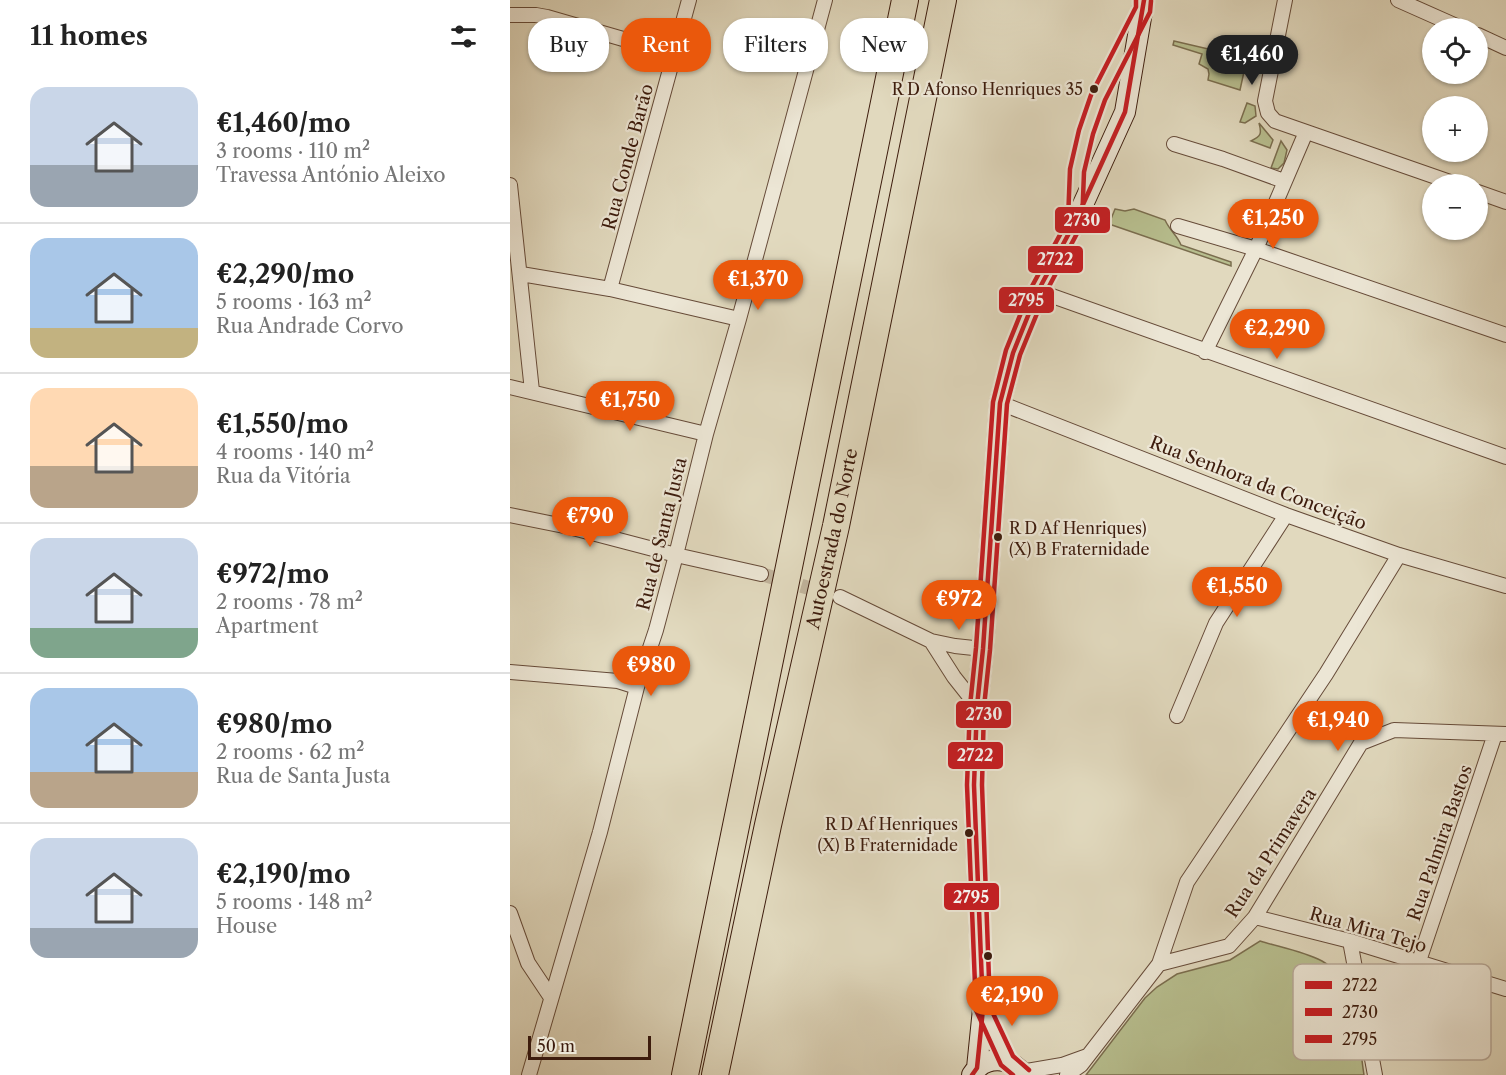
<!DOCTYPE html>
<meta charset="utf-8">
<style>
:root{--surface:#fff;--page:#f2f2f2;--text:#222;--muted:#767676;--line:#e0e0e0;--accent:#ea580c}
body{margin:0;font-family:"Libre Caslon Text",serif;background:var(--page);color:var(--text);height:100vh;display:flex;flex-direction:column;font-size:22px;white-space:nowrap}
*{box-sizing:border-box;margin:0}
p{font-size:20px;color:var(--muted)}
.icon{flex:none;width:33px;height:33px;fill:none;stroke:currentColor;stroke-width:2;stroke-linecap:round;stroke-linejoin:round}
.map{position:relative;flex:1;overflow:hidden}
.drawer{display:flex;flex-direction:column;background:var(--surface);width:510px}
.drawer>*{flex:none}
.banner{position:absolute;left:18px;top:18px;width:570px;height:54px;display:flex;gap:12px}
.tools{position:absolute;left:912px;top:18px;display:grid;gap:12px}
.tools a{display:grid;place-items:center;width:66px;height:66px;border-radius:50%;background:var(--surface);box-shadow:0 2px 4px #0004;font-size:30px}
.scale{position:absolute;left:18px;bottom:15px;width:123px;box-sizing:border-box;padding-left:6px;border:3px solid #3d1c0d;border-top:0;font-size:16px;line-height:21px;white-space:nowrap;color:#3d1c0d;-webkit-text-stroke:4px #ece6d5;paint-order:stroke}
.price{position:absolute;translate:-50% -51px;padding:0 14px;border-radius:21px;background:var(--accent);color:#fff;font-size:20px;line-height:39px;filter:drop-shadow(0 2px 3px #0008)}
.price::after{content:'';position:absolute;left:50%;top:36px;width:18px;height:14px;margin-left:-9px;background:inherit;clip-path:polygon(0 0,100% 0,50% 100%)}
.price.on{background:#222;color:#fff}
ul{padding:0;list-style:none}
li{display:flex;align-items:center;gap:18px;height:150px;padding:0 30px}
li+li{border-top:2px solid var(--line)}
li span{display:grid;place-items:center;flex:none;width:168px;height:120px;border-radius:18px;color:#555}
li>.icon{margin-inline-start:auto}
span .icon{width:72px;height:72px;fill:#fffc;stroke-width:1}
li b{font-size:26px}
h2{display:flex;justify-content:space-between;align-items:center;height:72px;padding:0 30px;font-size:26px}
.chip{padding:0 21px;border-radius:24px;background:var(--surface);box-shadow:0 2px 4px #0004;font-size:21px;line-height:54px}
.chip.on{background:var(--accent);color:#fff}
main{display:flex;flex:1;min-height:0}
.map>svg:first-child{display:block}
.green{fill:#b7be8e;stroke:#7a6d4e;stroke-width:1.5}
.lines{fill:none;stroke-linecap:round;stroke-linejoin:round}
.street-tunnel{stroke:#c0b39b;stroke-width:14;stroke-dasharray:14 7;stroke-linecap:butt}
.street-casing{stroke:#664b39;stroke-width:16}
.secondary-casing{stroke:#3d1c0d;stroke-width:22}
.highway-casing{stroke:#3d1c0d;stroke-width:28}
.street{stroke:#ece6d5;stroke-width:14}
.secondary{stroke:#ece6d5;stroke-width:20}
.highway{stroke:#e1d9be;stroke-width:26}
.bus-1-casing{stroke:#ece6d5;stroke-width:9}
.bus-2-casing{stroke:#ece6d5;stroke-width:9}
.bus-3-casing{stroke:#ece6d5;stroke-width:9}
.bus-1{stroke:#c61d23;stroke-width:4.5}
.bus-2{stroke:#c61d23;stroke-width:4.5}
.bus-3{stroke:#c61d23;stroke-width:4.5}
.bus-dot{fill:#3d1c0d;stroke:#ece6d5;stroke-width:2}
.labels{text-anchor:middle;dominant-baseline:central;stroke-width:4.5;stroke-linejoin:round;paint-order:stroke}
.bus-label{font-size:16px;fill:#3d1c0d;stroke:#ece6d5;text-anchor:end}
.street-label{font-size:18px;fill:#3d1c0d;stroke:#ece6d5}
.key{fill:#ece6d5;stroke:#b8a999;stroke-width:1.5}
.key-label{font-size:16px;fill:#3d1c0d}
.line-badge{stroke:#ece6d5;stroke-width:2}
.badge-label{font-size:16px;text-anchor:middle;font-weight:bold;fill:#fff}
</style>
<main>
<section class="drawer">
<h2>11 homes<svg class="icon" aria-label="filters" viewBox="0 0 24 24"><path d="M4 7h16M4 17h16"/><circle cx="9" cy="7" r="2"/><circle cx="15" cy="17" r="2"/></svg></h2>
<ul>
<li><span style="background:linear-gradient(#c9d6e8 65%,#9aa5b1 0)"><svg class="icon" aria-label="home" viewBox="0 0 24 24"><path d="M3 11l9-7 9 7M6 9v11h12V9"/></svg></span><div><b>€1,460/mo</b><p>3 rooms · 110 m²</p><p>Travessa António Aleixo</p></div></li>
<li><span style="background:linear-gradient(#a9c7e8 75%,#c2b280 0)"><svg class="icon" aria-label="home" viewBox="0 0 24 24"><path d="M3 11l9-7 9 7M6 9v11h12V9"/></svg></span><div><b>€2,290/mo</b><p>5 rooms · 163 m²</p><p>Rua Andrade Corvo</p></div></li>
<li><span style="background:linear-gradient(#ffd9b3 65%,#b9a48a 0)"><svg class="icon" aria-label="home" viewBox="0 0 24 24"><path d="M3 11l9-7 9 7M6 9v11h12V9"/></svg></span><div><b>€1,550/mo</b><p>4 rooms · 140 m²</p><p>Rua da Vitória</p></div></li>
<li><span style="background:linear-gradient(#c9d6e8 75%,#7fa58c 0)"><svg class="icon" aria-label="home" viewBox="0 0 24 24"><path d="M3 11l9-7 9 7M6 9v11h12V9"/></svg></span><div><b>€972/mo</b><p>2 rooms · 78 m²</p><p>Apartment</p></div></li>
<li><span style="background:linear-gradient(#a9c7e8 70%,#b9a48a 0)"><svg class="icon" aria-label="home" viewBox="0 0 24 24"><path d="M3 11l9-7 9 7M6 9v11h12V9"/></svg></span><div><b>€980/mo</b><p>2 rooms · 62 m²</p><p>Rua de Santa Justa</p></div></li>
<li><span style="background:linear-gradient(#c9d6e8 75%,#9aa5b1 0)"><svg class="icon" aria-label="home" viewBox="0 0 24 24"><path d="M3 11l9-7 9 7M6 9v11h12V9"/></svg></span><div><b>€2,190/mo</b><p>5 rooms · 148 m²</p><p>House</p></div></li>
</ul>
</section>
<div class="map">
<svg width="996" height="1075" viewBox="0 0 996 1075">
<rect width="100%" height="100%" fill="#e1d9be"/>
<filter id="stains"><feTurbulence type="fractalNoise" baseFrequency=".00333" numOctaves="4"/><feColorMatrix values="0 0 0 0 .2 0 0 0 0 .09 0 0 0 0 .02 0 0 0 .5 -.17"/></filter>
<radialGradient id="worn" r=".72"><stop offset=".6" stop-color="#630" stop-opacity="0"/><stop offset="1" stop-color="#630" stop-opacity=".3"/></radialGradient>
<path class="green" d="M 664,41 L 737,58 L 730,90 L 698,80 L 699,74 L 698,69 L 689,64 L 692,54 L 663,45 Z
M 737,103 L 745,106 L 746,116 L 735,123 L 730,122 Z
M 749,123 L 763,140 L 760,148 L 741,141 C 751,136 752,134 749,123 Z
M 771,141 L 777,150 L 774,163 L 768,169 L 761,168 Z
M 605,209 L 615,211 L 624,209 L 655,220 C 660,231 667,235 671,245 L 721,262 L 721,266 L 599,224 Z
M 750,941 C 769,947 793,951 812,961 C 849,982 848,1038 854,1075 L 576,1075 L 635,998 L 647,987 L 667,974 L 720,960 Z"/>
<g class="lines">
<path class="street-tunnel" d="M 251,574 L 316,593"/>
<g class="street-casing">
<path id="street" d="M 775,0 L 755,101 L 758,113 L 765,121 L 946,184
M 888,0 L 951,28
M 0,15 L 26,15 L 37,17 L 165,54
M 968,35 L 996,48
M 664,144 L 713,159 L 774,181
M 0,185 L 22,391
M 968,192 L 996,202
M 668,226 L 746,249 L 996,335
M 11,274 L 100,289 L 229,319
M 100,289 L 179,0
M 528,291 L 996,457
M 695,352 L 746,249 L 796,132
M 0,387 L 196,434
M 490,403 L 776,515 L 889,555 L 996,586
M 0,515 L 59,527 L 166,555 L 251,574
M 330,597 L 421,641 L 445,646 L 473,649
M 421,641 L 444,677 L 467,706
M 0,672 L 108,681 L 127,687
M 667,716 L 706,623 L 776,515
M 0,913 L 18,963 L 40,996
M 745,917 L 840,941 L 996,989
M 840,941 L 865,1075
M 649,964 L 677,882 L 816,674 L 889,555
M 908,964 L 985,734
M 511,1072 L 552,1065 L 577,1056
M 19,1075 L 90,832 L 127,687 L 146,630 L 166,555 L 196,434 L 229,319 L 315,0
M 557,1075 L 571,1065 L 649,964 L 719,946 L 745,917 L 851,743 L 884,730 L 996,734"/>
</g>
<g class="secondary-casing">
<path id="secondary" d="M 473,1009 L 497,1061
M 467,1068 L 473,1009 L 464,785 L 467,706 L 473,649 L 490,403 L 503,353 L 528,291 L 565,222 L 615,112 L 634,0
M 462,1075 C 474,1055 501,1056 513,1075"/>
</g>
<g class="highway-casing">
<g id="highway">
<path d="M 175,1075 L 395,0"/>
<path id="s1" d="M 205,1075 L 258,825 L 326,526 L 433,0"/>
</g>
</g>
<use href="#street" class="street"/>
<use href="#secondary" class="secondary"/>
<use href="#highway" class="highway"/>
<g class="bus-1-casing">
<path id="bus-1" d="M 462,1075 L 467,1068 L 473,1009 L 464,785 L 467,706 L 473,649 L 490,403 L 503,353 L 528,291 L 565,222 L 615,112 L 634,0"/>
</g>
<g class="bus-2-casing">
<path id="bus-2" d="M 519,1070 L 503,1056 L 480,1007 L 472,785 L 474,707 L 480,650 L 497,404 L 510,355 L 535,294 L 572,224 L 574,172 L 583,134 L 595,100 L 640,12 L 641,1"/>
</g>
<g class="bus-3-casing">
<path id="bus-3" d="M 503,1075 L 491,1065 L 466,1010 L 457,785 L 460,706 L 466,648 L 483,402 L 496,350 L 521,288 L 558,220 L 560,169 L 569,130 L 581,95 L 626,7 L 626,0"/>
</g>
<use href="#bus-1" class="bus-1"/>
<use href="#bus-2" class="bus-2"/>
<use href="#bus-3" class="bus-3"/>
</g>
<g class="bus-dot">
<circle cx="584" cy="89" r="5"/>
<circle cx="488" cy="537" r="5"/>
<circle cx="459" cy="833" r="5"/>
<circle cx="478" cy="956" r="5"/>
</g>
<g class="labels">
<g class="bus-label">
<text x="573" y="89">R D Afonso Henriques 35</text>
<text x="499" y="528" text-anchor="start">R D Af Henriques)<tspan x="499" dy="21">(X) B Fraternidade</tspan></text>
<text x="448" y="824">R D Af Henriques<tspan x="448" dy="21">(X) B Fraternidade</tspan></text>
</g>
<g class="street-label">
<text transform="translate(118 157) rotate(-75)">Rua Conde Barão</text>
<text transform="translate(748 483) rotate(21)">Rua Senhora da Conceição</text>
<text transform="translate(152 534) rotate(-76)">Rua de Santa Justa</text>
<text stroke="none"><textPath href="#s1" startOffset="549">Autoestrada do Norte</textPath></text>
<text transform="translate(930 843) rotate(-71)">Rua Palmira Bastos</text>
<text transform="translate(761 853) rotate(-57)">Rua da Primavera</text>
<text transform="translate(858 930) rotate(16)">Rua Mira Tejo</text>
</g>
</g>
<rect x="783" y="964" width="198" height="96" rx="9" class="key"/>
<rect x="795" y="981" width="27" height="8" fill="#c61d23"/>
<rect x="795" y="1008" width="27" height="8" fill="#c61d23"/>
<rect x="795" y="1035" width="27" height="8" fill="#c61d23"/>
<g class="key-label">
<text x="832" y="991">2722</text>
<text x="832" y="1018">2730</text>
<text x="832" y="1045">2795</text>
</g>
<g class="line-badge">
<rect x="544" y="206" width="57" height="28" rx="6" fill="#c61d23"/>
<rect x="517" y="245" width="57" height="29" rx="6" fill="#c61d23"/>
<rect x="488" y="286" width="57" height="28" rx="6" fill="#c61d23"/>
<rect x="445" y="700" width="57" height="29" rx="6" fill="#c61d23"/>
<rect x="437" y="741" width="57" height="29" rx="6" fill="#c61d23"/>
<rect x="433" y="882" width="57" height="29" rx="6" fill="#c61d23"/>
</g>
<g class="badge-label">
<text x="572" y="226">2730</text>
<text x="545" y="265">2722</text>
<text x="516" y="306">2795</text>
<text x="474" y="720">2730</text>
<text x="465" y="761">2722</text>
<text x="461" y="903">2795</text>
</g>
<rect width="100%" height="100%" filter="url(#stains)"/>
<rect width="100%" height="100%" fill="url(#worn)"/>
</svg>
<div class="tools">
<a><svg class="icon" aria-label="locate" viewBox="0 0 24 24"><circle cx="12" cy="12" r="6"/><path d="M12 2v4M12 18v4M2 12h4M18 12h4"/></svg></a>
<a>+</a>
<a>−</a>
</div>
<div class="scale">50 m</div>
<b class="price on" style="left:742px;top:86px">€1,460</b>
<b class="price" style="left:763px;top:250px">€1,250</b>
<b class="price" style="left:248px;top:311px">€1,370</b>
<b class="price" style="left:767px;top:360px">€2,290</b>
<b class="price" style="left:120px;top:432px">€1,750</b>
<b class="price" style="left:80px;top:548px">€790</b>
<b class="price" style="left:727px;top:618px">€1,550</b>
<b class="price" style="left:449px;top:631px">€972</b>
<b class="price" style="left:141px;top:697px">€980</b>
<b class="price" style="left:828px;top:752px">€1,940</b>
<b class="price" style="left:502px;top:1027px">€2,190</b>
<div class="banner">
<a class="chip">Buy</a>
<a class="chip on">Rent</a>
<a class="chip">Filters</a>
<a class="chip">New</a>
</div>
</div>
</main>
